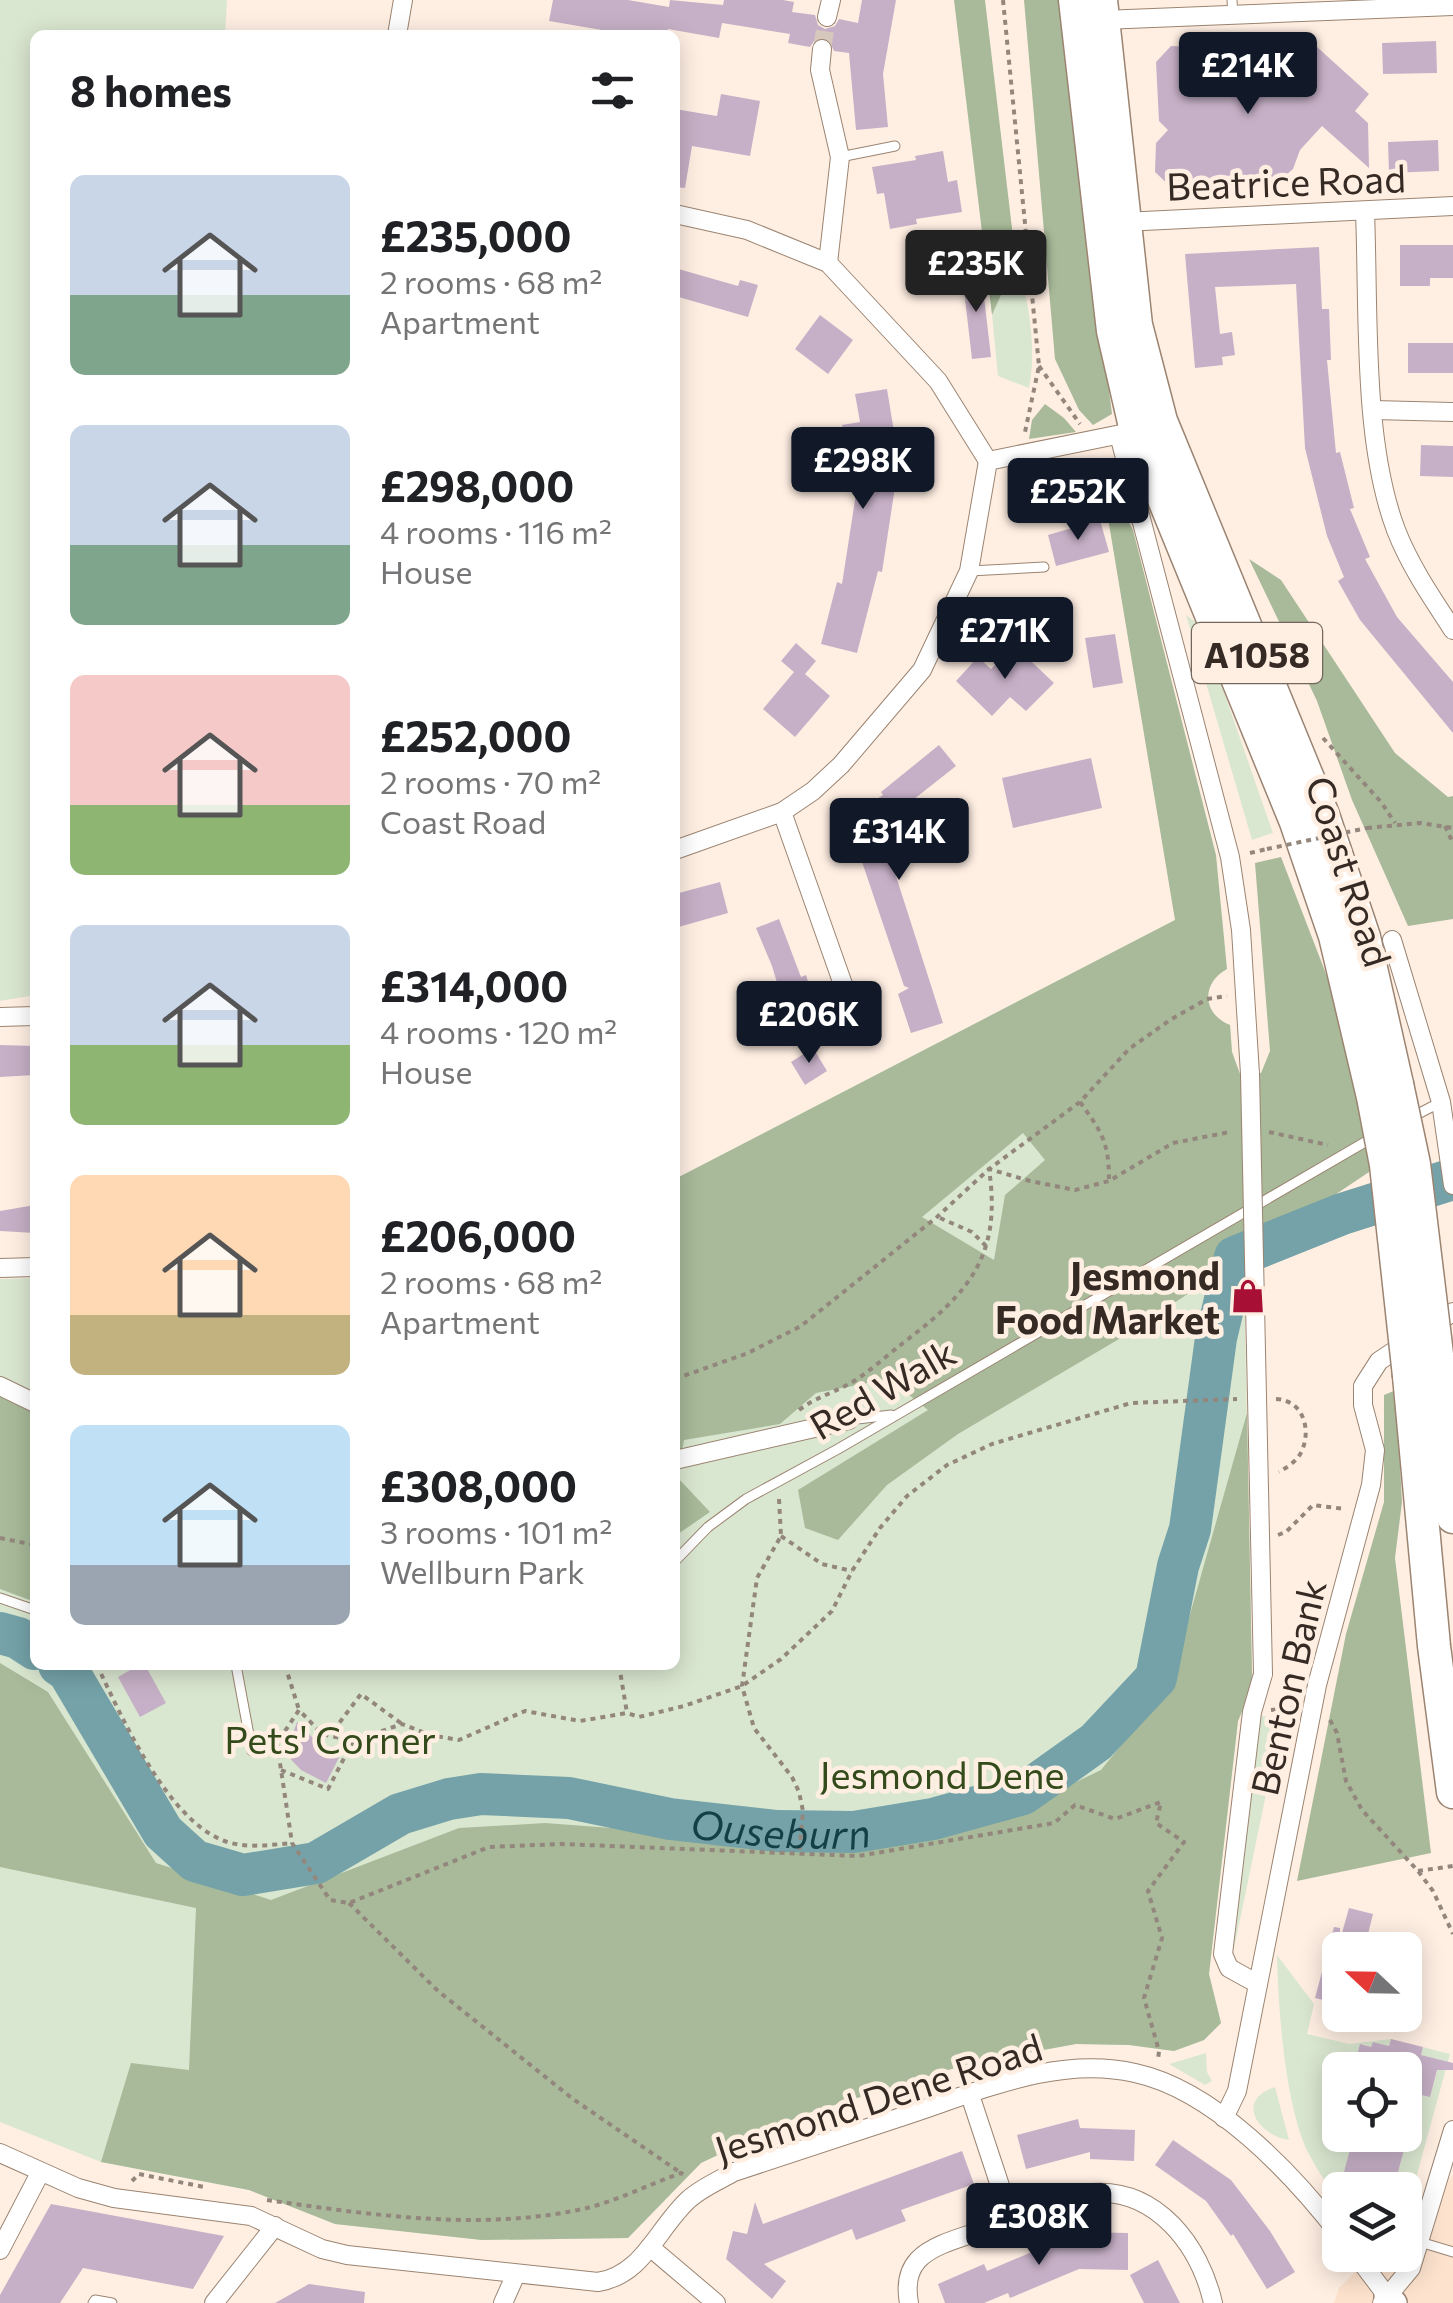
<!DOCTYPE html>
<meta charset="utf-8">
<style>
:root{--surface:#fff;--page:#f2f2f2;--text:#202124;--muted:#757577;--accent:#111827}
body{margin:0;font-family:Commissioner,sans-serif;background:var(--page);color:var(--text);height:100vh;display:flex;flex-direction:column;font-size:38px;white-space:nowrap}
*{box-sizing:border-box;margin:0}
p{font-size:32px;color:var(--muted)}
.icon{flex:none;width:55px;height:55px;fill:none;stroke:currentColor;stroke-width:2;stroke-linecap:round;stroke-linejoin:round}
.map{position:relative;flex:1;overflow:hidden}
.details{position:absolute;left:30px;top:30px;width:650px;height:1640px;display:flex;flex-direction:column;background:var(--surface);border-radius:15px;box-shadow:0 5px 25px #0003}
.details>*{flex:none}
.needle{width:65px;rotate:292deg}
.tools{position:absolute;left:1322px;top:1932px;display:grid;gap:20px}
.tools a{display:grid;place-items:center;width:100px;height:100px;border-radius:15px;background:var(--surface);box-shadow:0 5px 25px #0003;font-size:50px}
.price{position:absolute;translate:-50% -85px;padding:0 22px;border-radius:10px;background:var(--accent);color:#fff;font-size:32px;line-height:65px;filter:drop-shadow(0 2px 5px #0008)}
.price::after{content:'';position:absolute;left:50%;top:60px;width:30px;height:22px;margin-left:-15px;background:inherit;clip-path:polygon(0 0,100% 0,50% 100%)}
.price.current{background:#222;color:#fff}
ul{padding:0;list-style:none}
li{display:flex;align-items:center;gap:30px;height:250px;padding:0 40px}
li span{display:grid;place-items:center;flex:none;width:280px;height:200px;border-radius:15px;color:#555}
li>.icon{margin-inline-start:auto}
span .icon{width:120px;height:120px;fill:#fffc;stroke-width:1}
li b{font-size:42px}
h2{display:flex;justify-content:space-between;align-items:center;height:120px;padding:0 40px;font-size:42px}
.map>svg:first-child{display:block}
.built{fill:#fde3ce}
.green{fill:#dae7d0}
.forest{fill:#a8ba99;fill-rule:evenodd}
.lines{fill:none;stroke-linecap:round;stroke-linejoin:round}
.river{stroke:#74a2a8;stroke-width:42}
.building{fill:#c6b0c7}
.street-tunnel{stroke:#d7c8bd;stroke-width:18;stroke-dasharray:18 9;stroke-linecap:butt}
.lane-casing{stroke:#9b8471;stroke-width:11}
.street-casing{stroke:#9b8471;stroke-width:20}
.secondary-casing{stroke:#9b8471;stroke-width:28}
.highway-casing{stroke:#9b8471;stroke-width:35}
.path{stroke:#93877d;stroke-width:4;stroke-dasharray:5 5;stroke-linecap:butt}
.lane{stroke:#fff;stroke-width:9}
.street{stroke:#fff;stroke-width:18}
.secondary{stroke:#fff;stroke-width:25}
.highway{stroke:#fff;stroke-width:32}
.street-bridge-casing{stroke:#9b8471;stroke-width:20;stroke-linecap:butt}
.highway-bridge-casing{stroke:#9b8471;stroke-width:35;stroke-linecap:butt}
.path-bridge{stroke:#93877d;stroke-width:4;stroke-dasharray:5 5;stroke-linecap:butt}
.street-bridge{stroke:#fff;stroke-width:18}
.highway-bridge{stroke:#fff;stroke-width:32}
.labels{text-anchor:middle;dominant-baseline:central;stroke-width:9;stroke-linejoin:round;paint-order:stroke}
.shield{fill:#ffefe3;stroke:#72665d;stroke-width:2.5}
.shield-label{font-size:35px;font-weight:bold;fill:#352b24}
.street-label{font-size:38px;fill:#352b24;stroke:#ffefe3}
.poi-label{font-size:38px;font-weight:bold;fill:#352b24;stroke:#ffefe3;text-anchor:end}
.park-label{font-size:38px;fill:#334b1a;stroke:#ffefe3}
.water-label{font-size:40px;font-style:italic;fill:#144045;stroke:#ffefe3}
</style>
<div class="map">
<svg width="1453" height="2303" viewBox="0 0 1453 2303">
<rect width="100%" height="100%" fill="#ffefe3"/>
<!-- built -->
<polygon class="built" points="1453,2175 1453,2303 1334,2303 1339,2288 1372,2255 1405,2255 1405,2222"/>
<!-- green -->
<g class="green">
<polygon points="0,0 227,0 225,35 35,35 35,995 0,1001"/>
<path d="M1016,262C1029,298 1037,350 1029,388L998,376L992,315Z"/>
<polygon points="1186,615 1201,626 1273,833 1252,840"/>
<path d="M1175,920L1227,969C1201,983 1202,1014 1230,1025L1232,1052L1240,1074L1252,1674L1251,1690L1238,1721L1209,1974L1221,2023L1204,2040L1174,2051L1129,2045L1076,2044L968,2064L802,2115L701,2163L628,2238L482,2240L335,2224L249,2190L101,2162L0,2122V1279L35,1278V1665H675V1179Z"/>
<polygon points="1258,1716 1282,1717 1234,1949"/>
<path d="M1277,1955L1314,2004L1307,2034L1349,2044L1391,2039L1389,2046L1373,2042L1371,2047L1361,2044L1355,2066L1350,2065L1348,2070H1340V2135H1354L1345,2172L1357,2175L1353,2190H1340V2202C1330,2187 1318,2172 1310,2156C1285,2111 1278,2007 1277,1955Z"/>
<polygon points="1423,2047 1450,2054 1405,2218 1405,2190 1379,2190 1381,2180 1395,2183 1419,2094 1430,2096 1440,2060 1421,2055"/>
<polygon points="1206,2053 1207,2072 1212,2081 1205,2085 1169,2064"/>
<path d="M1275,2087L1289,2140C1257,2135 1235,2100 1275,2087Z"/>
</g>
<!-- forest -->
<g class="forest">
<polygon points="954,0 985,0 1016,262 992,315"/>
<polygon points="1024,0 1060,0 1112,414 1093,425 1079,410 1055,359"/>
<polygon points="1045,404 1064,418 1076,432 1029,439 1032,420"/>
<path d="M1100,470L1133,530L1216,855L1227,969C1201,983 1202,1014 1230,1025L1232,1052L1240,1074L1261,1073L1270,1051L1255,863L1281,857L1338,1005L1372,1170L1131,1332L958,1434L887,1485L838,1540L805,1528L798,1490L928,1410L889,1379L816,1393L780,1424L684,1440L677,1477L710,1512L675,1536V1179L1175,920ZM1023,1133L1045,1160L1005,1195L994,1260L922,1217Z"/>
<polygon points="1249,559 1281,580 1395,753 1448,797 1453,796 1453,919 1408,926 1352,800 1317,701"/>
<polygon points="0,1379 35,1394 35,1602 0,1589"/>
<polygon points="1396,1390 1402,1502 1395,1558 1431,1853 1297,1881 1346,1634 1384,1502 1384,1395"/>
<polygon points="1247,1413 1252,1674 1251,1690 1238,1721 1209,1974 1221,2023 1204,2040 1174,2051 1129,2045 1076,2044 968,2064 802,2115 701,2163 628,2238 482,2240 335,2224 249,2190 101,2162 131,2063 189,2070 196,1908 0,1867 0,1663 48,1692 156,1863 271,1900 459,1828 545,1823 852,1846 993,1822 1101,1770 1170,1685"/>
</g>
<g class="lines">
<!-- river -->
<g class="river">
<polyline points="0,1633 18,1638 35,1649"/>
<path id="s1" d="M59,1665L68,1671L163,1832L195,1861L243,1875L316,1863L400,1814L449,1799L481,1794L569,1798L670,1819L777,1831L854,1832L933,1819L1023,1794L1096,1742L1156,1678L1178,1566L1190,1529L1216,1338L1235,1257L1342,1214L1453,1179"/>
</g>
</g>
<!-- building -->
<g class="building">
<polygon points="553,0 628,0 669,7 670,0 723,5 724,0 783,0 794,2 792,12 815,15 818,25 825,29 835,26 839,19 858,23 862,0 896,0 883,74 888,127 856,130 849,53 834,51 828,38 816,38 810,47 788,43 790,34 722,23 719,38 668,29 667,35 631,35 549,21"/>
<polygon points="1436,41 1437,73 1383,74 1382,43"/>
<polygon points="1171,46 1219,48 1269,93 1296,62 1301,65 1317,47 1369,94 1355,111 1368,123 1369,168 1322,126 1300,150 1293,169 1285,176 1273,179 1218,175 1202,191 1177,193 1155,172 1156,143 1168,130 1159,121 1156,62"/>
<polygon points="721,94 760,101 750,156 692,146 685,188 675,187 675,109 717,116"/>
<polygon points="1438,140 1439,171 1389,173 1388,142"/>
<polygon points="943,151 948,182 957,180 962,212 916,219 917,224 890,229 884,193 877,194 872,167 916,160 915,156"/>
<polygon points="1400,245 1453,245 1453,278 1430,278 1430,286 1400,286"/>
<polygon points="1319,247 1322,309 1329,309 1331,360 1327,360 1336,453 1340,452 1354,508 1350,509 1370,557 1365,559 1397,617 1453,682 1453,733 1360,620 1338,581 1344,577 1327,536 1305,448 1296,284 1215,287 1220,334 1232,332 1235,355 1222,357 1223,365 1195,368 1185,254"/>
<polygon points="675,268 738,286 740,280 758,285 748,317 675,296"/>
<polygon points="981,271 991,357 972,359 962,273"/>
<polygon points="820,315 853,340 828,374 795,349"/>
<rect x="1408" y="343" width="45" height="30"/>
<polygon points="887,389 898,456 902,456 902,487 895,487 882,572 878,571 857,653 821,644 837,582 842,584 857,487 848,487 848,450 811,456 808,436 843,430 842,425 860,422 855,394"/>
<polygon points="1421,445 1453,446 1453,477 1420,476"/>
<polygon points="1100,520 1109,552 1056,566 1048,535"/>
<polygon points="1115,634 1123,683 1093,688 1085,638"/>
<polygon points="796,643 816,661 805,674 830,696 795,737 763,709 794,672 781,661"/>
<polygon points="1014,645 1054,683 1026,711 1010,697 992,716 956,681 978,657 991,669"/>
<polygon points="939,745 956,766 880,826 943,1023 911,1033 898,994 909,988 904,986 858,850 841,822 883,795 881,792"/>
<polygon points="1091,758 1102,808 1013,828 1002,778"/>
<polygon points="720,882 728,913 675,928 675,894"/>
<polygon points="779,919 801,977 806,975 818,1013 789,1022 772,966 756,928"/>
<polygon points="0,1045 35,1046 35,1075 0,1077"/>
<polygon points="813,1048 827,1071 805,1085 791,1062"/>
<polygon points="35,1205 35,1233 0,1231 0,1211"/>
<polygon points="139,1665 145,1665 166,1703 140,1717 118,1677"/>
<polygon points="297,1722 320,1745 344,1748 326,1783 301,1770 282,1750 289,1744"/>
<polygon points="1349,1908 1373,1914 1364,1950 1340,1950 1340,2004 1315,1998 1334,1927 1340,1928 1340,1940"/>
<polygon points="1391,2039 1423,2047 1421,2055 1453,2063 1453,2070 1437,2070 1430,2097 1405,2091 1405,2070 1353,2070 1360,2044 1371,2047 1373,2042 1389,2046"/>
<polygon points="1078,2119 1080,2128 1135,2130 1134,2161 1090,2159 1090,2152 1026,2169 1017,2135"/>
<polygon points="1354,2135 1408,2135 1395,2183 1381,2180 1379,2190 1353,2190 1357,2175 1344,2172"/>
<polygon points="1173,2140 1231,2180 1270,2231 1295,2272 1267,2289 1233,2234 1231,2236 1206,2201 1155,2165"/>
<polygon points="962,2151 974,2184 901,2210 906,2221 856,2240 852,2229 764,2264 786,2281 772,2299 726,2259 733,2231 747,2234 755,2202 763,2224"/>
<polygon points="51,2204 224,2236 193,2289 83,2268 60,2303 0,2303 0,2295"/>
<polygon points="1079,2232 1128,2233 1128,2270 1079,2269 1010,2298 1008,2293 984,2303 945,2303 938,2284 984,2264 987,2271"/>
<polygon points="1158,2260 1180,2303 1144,2303 1130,2275"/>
<polygon points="309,2284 365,2292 364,2303 275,2303"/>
</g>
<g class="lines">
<!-- street-tunnel -->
<polyline class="street-tunnel" points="822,49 827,17"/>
<!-- lane casing -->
<g class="lane-casing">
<g id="lane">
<polyline points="1232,0 1233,15"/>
<polyline points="840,157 895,146"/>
<polyline points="969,571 1044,567"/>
<polyline points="1412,1117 1441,1102"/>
<polyline points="849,1420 891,1415"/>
<polyline points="675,1561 708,1527 746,1499 838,1449 1372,1138"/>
<polyline points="0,1598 35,1610"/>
<polyline points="236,1665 252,1751"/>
<polyline points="1420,2242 1453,2252"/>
<polyline points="93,2303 95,2300 112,2303"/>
</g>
</g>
<!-- street casing -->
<g class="street-casing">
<g id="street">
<polyline points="827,17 831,0"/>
<polyline points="1103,20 1453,6"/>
<polyline points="397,35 403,0"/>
<polyline points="822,49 820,70 840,157 828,263"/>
<path d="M1365,212C1369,310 1362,440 1396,530C1410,566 1432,598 1453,630"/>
<polyline points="675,214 747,230 828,263 938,381 988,461"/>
<polyline points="1123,222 1453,206"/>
<polyline points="1373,410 1453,412"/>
<polyline points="1119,435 1230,857 1241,930 1250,1074"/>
<polyline points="782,812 856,1021"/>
<polyline points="675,850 782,812 813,791 841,765 922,670 969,571 988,461 1136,431"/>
<polyline points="1392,940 1441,1102 1453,1185"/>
<polyline points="0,1017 35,1016"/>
<polyline points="0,1268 35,1267"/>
<polyline points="0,1386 35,1403"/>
<polyline points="675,1460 849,1420"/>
<polyline points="1258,1984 1229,1968 1223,1954 1252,1712 1263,1674"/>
<polyline points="970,2095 1011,2219"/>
<polyline points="1224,2118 1237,2091 1317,1685 1371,1485 1375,1450 1363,1405 1363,1386 1379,1361 1453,1312"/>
<path d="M0,2153L78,2188L114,2198L251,2216L322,2249L347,2255L598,2282C643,2275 657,2229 688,2200C701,2188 718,2181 734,2172C792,2153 850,2134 907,2115C980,2091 1058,2055 1135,2073C1214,2090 1293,2174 1340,2235"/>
<polyline points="650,2247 716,2303"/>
<polyline points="0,2250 40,2173"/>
<polyline points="1356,2255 1387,2296"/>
<polyline points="214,2303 275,2226"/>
<polyline points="503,2303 516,2274"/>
<path d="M909,2303C906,2287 907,2272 918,2260C934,2243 968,2236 989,2228C1020,2215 1058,2196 1092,2193C1157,2188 1200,2246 1213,2303"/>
<polyline points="1382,2303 1411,2268 1453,2130"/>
</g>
</g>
<!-- secondary casing -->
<g class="secondary-casing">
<polyline id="secondary" points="1387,2296 1394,2303"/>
</g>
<!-- highway casing -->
<g class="highway-casing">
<g id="highway">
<polyline points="1075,0 1113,331 1136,431 1296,822 1335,936 1373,1097"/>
<polyline points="1101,0 1136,325 1161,421 1323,815 1364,937 1397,1084"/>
<polyline points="1439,1371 1453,1517"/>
<polyline points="1409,1376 1434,1646 1453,1792"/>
</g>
</g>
<!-- path -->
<g class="path">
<polyline points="1003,0 1039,366 1025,432"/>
<polyline points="1039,366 1080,424"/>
<polyline points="1323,738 1381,802 1395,823"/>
<polyline points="1445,826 1453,843"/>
<polyline points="1367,828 1420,823 1453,828"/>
<polyline points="1250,853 1267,849"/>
<path d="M1080,1102C1101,1131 1109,1142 1109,1179"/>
<polyline points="1269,1132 1328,1145"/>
<polyline points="940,1218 972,1232 986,1246"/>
<polyline points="675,1379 748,1353 801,1326 937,1217 989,1169 1080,1102 1129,1049 1170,1020 1207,999 1227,996"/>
<path d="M1276,1399C1305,1400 1313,1434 1299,1456C1294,1463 1286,1468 1279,1472"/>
<path d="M799,1410C815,1398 830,1394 847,1385C866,1375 885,1357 903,1343C969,1293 1002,1256 989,1169L1030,1181L1075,1190L1109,1181L1173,1143L1230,1132"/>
<polyline points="779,1499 781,1536 757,1578 742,1686 754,1728 792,1777 799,1792 803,1811 799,1855"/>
<polyline points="1278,1535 1286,1532 1313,1505 1345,1509"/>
<polyline points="781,1536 822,1564 852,1571"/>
<polyline points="0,1538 35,1545"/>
<path d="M97,1665C122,1718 166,1817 222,1840C243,1849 269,1845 292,1843"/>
<polyline points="285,1665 299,1710"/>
<polyline points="619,1665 627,1713"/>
<polyline points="1271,1710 1292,1708"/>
<polyline points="1330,1720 1337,1733 1346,1781 1362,1810 1418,1871 1433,1891 1453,1934"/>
<polyline points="323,1733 337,1726 361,1694 402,1724"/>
<polyline points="353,1741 402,1724 430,1735 459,1740 525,1711 580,1721 627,1713 639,1717 684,1706 742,1686 781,1659 832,1611 852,1571 880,1528 907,1496 947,1465 992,1444 1131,1403 1237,1399"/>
<polyline points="281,1770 328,1789 353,1741 322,1734 299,1710 277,1743 292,1843 330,1900 349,1903 489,1847 561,1844 858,1856 1054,1823 1075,1805 1115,1819 1161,1802 1156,1823 1184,1842 1148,1891 1162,1938 1144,1998 1159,2051 1158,2060"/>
<polyline points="1418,1871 1453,1866"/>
<polyline points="349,1903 438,1991 573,2099 681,2173"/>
<polyline points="132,2181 139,2174 204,2187"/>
<path d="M267,2200C372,2215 482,2232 587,2208C619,2200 650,2184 681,2173L684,2175"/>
</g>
<!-- lane -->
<use href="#lane" class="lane"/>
<!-- street -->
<use href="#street" class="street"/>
<!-- secondary -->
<use href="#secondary" class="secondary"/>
<!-- highway -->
<use href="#highway" class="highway"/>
<!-- street-bridge casing -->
<g class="street-bridge-casing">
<polyline id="street-bridge" points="1250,1074 1263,1674"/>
</g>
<!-- highway-bridge casing -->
<g class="highway-bridge-casing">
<g id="highway-bridge">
<polyline points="1397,1084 1414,1164 1439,1371"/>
<polyline points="1373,1097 1386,1165 1409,1376"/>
</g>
</g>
<!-- path-bridge -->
<polyline class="path-bridge" points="1267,849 1367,828"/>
<!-- street-bridge -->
<use href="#street-bridge" class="street-bridge"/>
<!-- highway-bridge -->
<use href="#highway-bridge" class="highway-bridge"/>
</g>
<!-- icons -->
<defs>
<g id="shop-bare" transform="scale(2.7)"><path d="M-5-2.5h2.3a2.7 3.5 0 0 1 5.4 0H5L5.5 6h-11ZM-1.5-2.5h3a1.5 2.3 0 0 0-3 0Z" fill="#a80f35" stroke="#ffefe3" stroke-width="2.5" paint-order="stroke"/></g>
</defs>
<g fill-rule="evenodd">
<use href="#shop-bare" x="1248" y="1296"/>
</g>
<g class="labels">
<!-- shield labels -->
<rect class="shield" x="1192" y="623" width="130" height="60" rx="8"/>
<g class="shield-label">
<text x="1257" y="653">A1058</text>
</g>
<!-- street labels -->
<g class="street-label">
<text transform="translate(1286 181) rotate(-2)">Beatrice Road</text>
<text transform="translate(1350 871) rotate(72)">Coast Road</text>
<text transform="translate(882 1388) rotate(-30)">Red Walk</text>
<text transform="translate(1287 1687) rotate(-77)">Benton Bank</text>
<text transform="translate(878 2097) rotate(-18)">Jesmond Dene Road</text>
</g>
<!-- poi labels -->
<g class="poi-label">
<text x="1220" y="1274">Jesmond<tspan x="1220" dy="44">Food Market</tspan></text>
</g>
<!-- park labels -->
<g class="park-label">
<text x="330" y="1738">Pets' Corner</text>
<text x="942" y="1773">Jesmond Dene</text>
</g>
<!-- water labels -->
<g class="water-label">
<text stroke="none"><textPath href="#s1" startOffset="848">Ouseburn</textPath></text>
</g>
</g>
</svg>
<div class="tools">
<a><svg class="needle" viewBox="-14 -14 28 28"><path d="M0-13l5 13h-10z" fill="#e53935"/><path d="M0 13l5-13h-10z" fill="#757577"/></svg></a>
<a><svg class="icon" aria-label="locate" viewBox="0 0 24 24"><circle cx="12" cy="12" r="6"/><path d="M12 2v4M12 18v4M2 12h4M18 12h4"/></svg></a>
<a><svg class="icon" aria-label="layers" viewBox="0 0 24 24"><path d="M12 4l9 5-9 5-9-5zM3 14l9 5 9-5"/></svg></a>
</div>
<b class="price" style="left:1248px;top:117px">£214K</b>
<b class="price current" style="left:976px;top:315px">£235K</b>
<b class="price" style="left:863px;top:512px">£298K</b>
<b class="price" style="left:1078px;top:543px">£252K</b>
<b class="price" style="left:1005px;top:682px">£271K</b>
<b class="price" style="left:899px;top:883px">£314K</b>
<b class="price" style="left:809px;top:1066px">£206K</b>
<b class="price" style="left:1039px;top:2268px">£308K</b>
<section class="details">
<h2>8 homes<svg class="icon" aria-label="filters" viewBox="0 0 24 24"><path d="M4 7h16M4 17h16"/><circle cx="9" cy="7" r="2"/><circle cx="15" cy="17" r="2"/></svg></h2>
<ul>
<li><span style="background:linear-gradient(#c9d6e8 60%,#7fa58c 0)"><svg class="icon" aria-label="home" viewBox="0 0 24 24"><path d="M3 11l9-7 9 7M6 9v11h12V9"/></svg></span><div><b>£235,000</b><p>2 rooms · 68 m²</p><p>Apartment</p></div></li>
<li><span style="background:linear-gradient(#c9d6e8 60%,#7fa58c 0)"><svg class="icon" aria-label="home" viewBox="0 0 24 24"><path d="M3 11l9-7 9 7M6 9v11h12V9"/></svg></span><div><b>£298,000</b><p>4 rooms · 116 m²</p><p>House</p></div></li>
<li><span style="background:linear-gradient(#f6c9c9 65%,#8fb573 0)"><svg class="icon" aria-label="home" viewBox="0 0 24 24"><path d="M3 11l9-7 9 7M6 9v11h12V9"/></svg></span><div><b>£252,000</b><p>2 rooms · 70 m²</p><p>Coast Road</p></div></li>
<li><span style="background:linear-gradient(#c9d6e8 60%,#8fb573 0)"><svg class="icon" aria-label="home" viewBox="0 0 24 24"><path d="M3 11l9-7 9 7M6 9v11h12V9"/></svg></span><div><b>£314,000</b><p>4 rooms · 120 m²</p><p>House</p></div></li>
<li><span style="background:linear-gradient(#ffd9b3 70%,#c2b280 0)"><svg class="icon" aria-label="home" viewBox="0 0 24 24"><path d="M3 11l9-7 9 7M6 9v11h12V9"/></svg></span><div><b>£206,000</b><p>2 rooms · 68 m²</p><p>Apartment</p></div></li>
<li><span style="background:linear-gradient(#bfe0f5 70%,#9aa5b1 0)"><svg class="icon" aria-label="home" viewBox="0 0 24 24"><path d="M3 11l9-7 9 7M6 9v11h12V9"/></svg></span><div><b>£308,000</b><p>3 rooms · 101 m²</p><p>Wellburn Park</p></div></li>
</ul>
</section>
</div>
